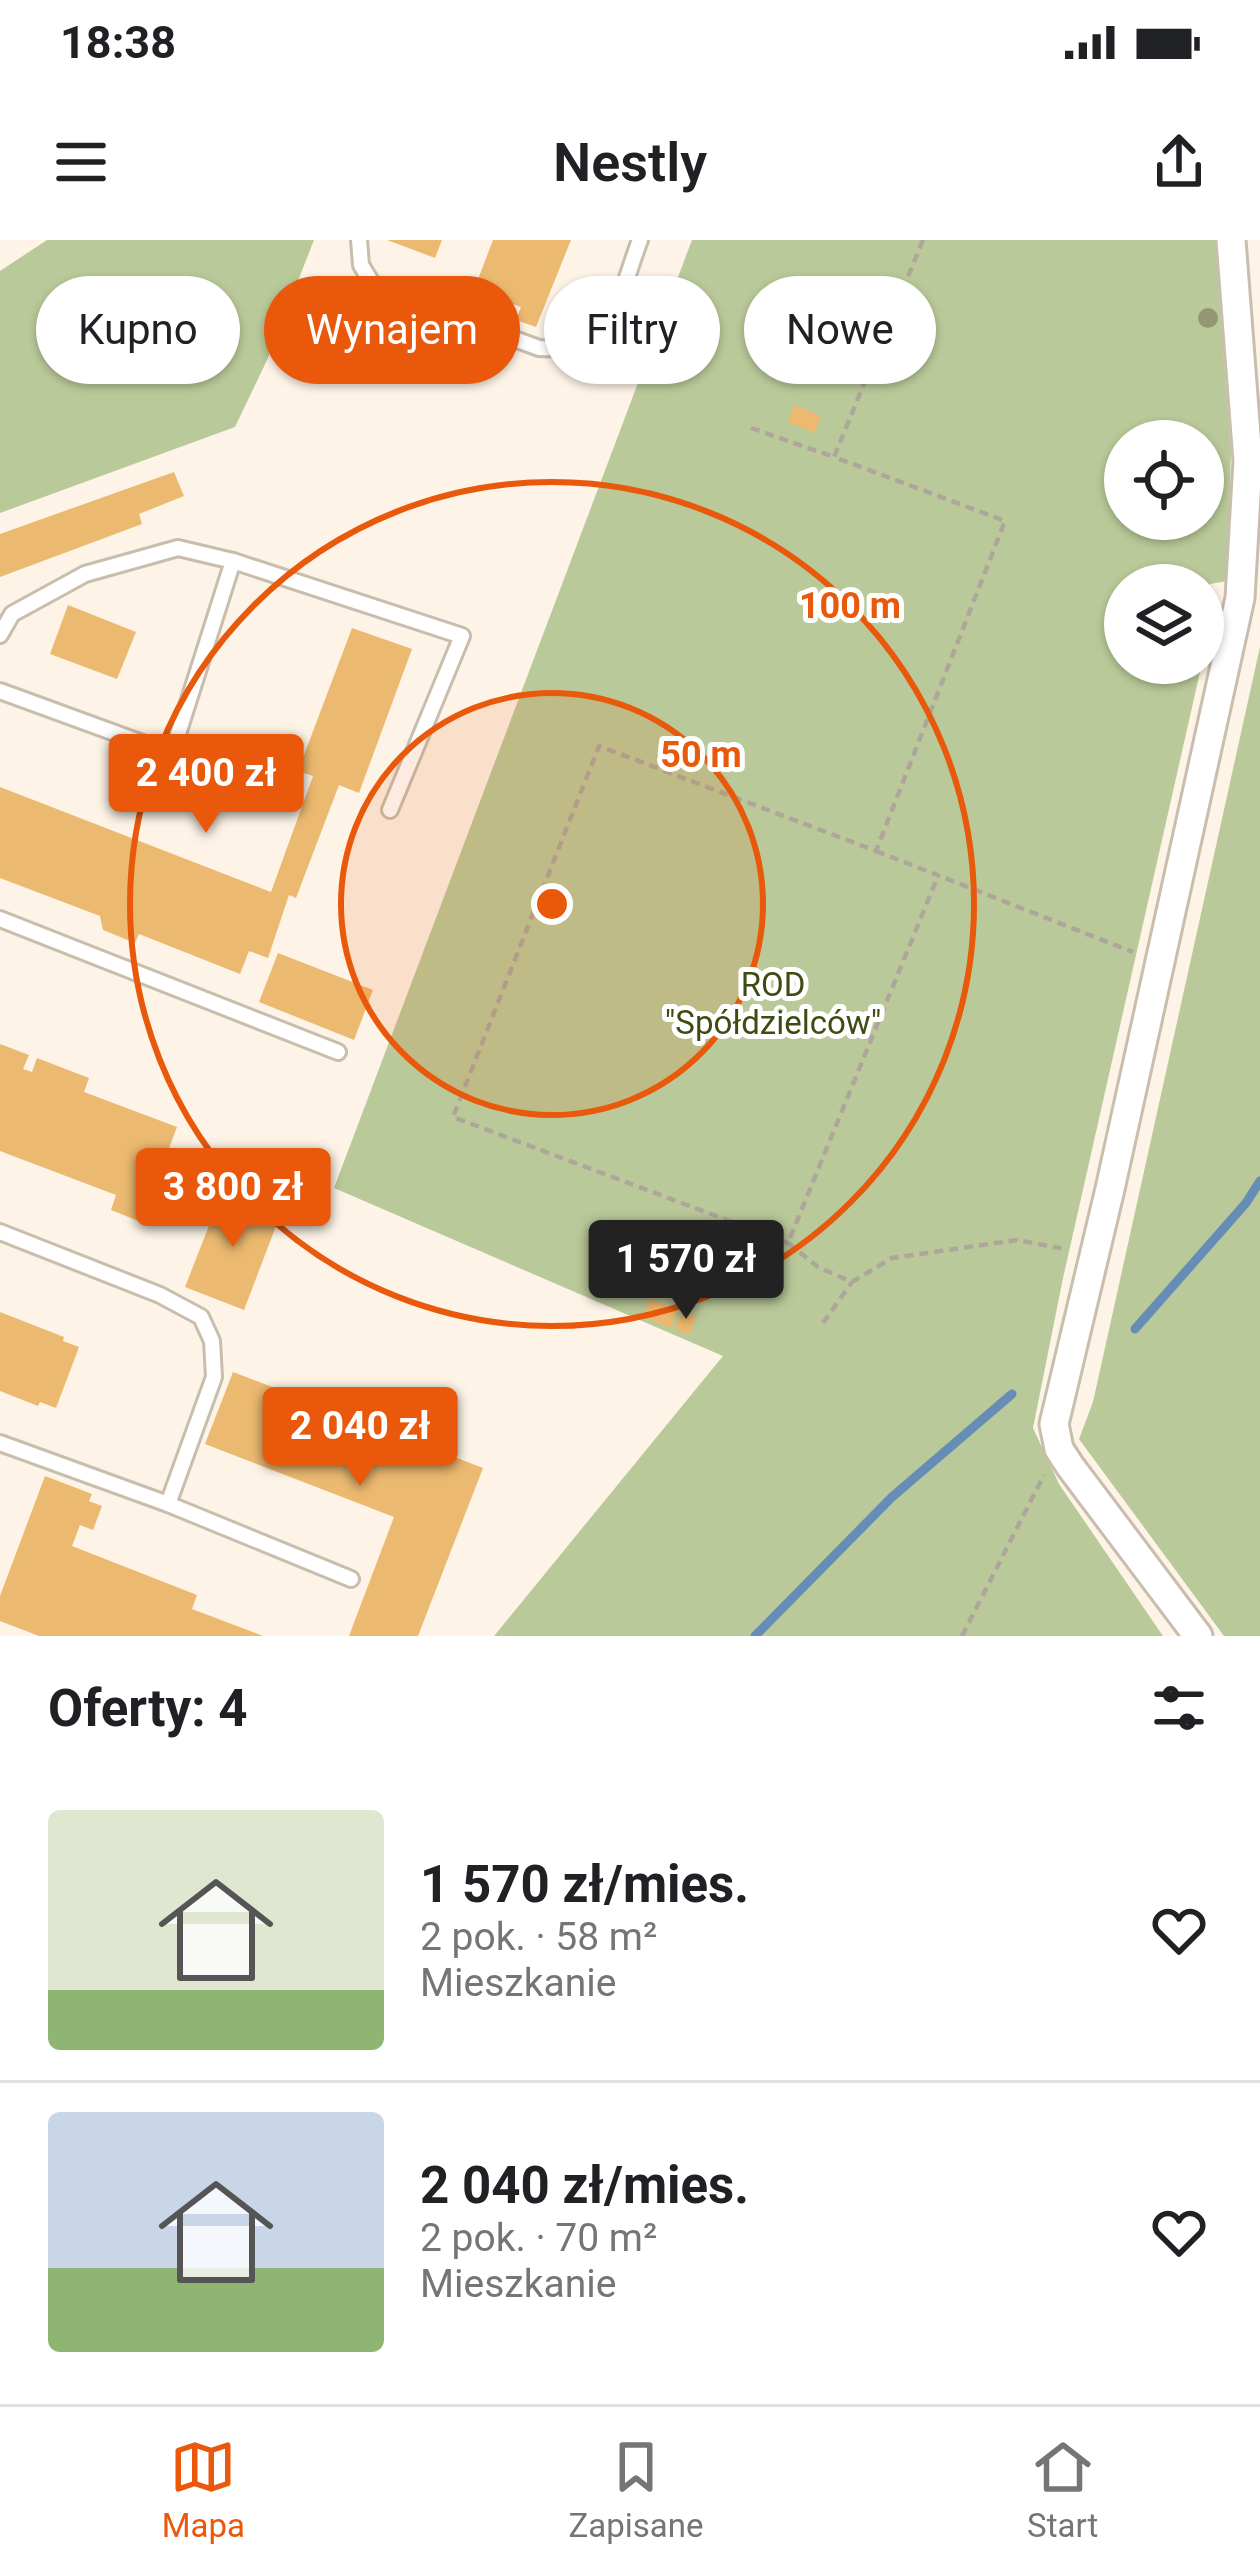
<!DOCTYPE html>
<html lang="pl">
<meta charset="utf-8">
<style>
:root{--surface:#fff;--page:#f2f2f2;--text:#202124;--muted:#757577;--line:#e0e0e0;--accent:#ea580c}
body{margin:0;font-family:Roboto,sans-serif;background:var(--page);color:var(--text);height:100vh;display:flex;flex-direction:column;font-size:45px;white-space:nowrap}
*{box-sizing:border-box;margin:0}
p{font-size:39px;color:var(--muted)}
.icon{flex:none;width:66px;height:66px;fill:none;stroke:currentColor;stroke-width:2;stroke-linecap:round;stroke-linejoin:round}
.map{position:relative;height:1396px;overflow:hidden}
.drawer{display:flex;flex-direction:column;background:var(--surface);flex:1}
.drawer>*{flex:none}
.guide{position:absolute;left:36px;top:36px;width:1188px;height:108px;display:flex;gap:24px}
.buttons{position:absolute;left:1104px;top:180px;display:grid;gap:24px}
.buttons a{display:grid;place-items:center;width:120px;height:120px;border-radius:50%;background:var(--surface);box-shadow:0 3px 9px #0004;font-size:60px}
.price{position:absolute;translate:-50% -102px;padding:0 27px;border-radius:12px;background:var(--accent);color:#fff;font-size:39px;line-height:78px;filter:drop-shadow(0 3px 6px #0008)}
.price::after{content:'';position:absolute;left:50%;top:72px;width:36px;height:27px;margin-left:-18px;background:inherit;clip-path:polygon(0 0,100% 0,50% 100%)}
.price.current{background:#222;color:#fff}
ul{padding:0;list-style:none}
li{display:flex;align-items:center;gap:36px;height:300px;padding:0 48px}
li+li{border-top:3px solid var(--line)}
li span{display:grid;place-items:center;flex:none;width:336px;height:240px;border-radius:12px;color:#555}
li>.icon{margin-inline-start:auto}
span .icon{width:144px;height:144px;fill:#fffc;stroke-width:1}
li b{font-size:51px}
h2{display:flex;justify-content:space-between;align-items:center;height:144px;padding:0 48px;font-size:51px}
.tag{padding:0 42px;border-radius:54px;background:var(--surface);box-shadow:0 3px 9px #0004;font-size:42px;line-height:108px}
.tag.current{background:var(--accent);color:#fff}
.status{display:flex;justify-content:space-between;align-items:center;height:84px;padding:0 60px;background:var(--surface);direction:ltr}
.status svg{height:33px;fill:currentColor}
header{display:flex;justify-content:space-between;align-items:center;height:156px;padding:0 48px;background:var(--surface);font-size:54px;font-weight:600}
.menu{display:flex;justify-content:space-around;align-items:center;height:168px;border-top:3px solid var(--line);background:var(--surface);font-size:33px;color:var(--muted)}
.menu a{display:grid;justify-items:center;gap:6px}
.menu .current{color:var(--accent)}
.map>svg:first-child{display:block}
.green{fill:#bac999;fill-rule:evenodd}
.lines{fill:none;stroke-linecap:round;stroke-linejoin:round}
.stream{stroke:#668db6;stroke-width:9}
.building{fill:#ecb970}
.service-casing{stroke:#c9bdad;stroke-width:20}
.minor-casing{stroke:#c9bdad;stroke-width:33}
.path{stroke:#aea69b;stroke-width:4.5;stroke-dasharray:9 6;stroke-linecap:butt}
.service{stroke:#fff;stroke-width:14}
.minor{stroke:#fff;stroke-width:27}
.tree{fill:#949771}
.ring{fill:none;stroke:#e8590c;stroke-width:6}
.labels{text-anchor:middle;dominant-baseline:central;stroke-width:10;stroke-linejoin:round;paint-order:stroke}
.park-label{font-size:33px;fill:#3e4c11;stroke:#fff}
.centre{fill:#e8590c;stroke:#fff;stroke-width:6}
.ring-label{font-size:36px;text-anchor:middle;font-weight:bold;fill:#e8590c;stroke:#fff;stroke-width:10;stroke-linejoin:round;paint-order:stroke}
</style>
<div class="status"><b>18:38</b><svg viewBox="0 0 49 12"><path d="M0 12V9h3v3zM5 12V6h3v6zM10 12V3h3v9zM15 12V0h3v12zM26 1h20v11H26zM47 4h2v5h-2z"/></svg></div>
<header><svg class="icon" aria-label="menu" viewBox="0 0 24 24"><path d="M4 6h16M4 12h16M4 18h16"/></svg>Nestly<svg class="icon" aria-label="share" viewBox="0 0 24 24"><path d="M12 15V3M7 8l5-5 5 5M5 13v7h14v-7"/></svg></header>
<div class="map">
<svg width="1260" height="1396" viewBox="0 0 1260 1396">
<rect width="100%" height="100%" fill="#fdf3e6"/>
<!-- green -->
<g class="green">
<polygon points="47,0 314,0 267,120 235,187 0,273 0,31"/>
<path d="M692,0H1215L1231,213L1227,341L1210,344L1203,420V345H1125V423H1202L1063,1038L1033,1188L1059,1244L1163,1396H494L723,1116L334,948ZM1125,201H1203V279H1125Z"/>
<polygon points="1260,407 1260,1396 1224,1396 1079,1199 1093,1162"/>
</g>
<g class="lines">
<!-- stream -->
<g class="stream">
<polyline points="1135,1089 1246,963 1260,941"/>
<polyline points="755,1396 892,1257 1012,1154"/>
</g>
</g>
<!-- building -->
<g class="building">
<polygon points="387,0 442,0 435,18"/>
<polygon points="493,0 571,0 536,87 516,80 521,67 474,50"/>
<polygon points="794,165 821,176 815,193 788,182"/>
<polygon points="174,232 184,256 139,274 142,284 0,337 0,294"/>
<polygon points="68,365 136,392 117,439 50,414"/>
<polygon points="352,388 412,409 359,553 339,545 296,658 289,655 268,718 249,711 240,734 139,694 135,703 103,690 100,676 0,638 0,547 271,652 313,536 298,531"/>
<polygon points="278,713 373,750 354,800 259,762"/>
<polygon points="0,804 29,815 23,829 32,832 37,818 89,838 84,852 177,887 141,982 111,970 116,955 0,911"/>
<polygon points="223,950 281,973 244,1070 185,1047"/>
<polygon points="650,1058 678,1069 671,1088 643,1077"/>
<polygon points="683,1070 697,1076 689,1095 674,1088"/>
<polygon points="0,1072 64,1097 63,1101 79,1107 56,1168 40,1162 38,1166 0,1151"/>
<polygon points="233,1132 483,1228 418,1396 349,1396 394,1277 205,1204"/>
<polygon points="45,1236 92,1254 89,1261 102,1266 93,1290 80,1285 72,1306 197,1355 192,1369 263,1396 39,1396 0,1381 0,1356"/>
</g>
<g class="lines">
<!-- service casing -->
<g class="service-casing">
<g id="service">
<path d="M359,0L361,25L375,48L539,108C614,113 618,58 640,0"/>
<polyline points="0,395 12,374 85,334 178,308 233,321 462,396 390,570"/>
<polyline points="0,451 260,546"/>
<polyline points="172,513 233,321"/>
<polyline points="0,679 338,812"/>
<polyline points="0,992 160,1055 201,1077 212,1101 214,1137 168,1264 0,1203"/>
<polyline points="168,1264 351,1339"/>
</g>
</g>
<!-- minor casing -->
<g class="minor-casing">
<polyline id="minor" points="1198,1396 1070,1226 1059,1209 1054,1184 1110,949 1240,358 1248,221 1231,0"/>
</g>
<!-- path -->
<g class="path">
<polyline points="923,0 834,217 1005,281 876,611 599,506 453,877 788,1003 938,636"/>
<polyline points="751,188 834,217"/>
<polyline points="876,611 1133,712"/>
<polyline points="788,1003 818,1027 852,1042 892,1018 1017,1000 1065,1009"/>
<polyline points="823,1083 852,1042"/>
<polyline points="962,1396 1044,1235"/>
</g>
<!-- service -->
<use href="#service" class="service"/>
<!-- minor -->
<use href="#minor" class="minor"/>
</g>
<!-- trees -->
<circle class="tree" cx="1208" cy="78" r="10"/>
<!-- distance rings -->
<circle cx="552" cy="664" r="211" fill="#e8590c" fill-opacity=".12"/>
<g class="ring">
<circle cx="552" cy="664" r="211"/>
<circle cx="552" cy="664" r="422"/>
</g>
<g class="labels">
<!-- park labels -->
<g class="park-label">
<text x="773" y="744">ROD<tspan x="773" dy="38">"Spółdzielców"</tspan></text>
</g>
</g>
<circle cx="552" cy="664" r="18" class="centre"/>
<g class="ring-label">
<text x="850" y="378">100 m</text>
<text x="701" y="527">50 m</text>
</g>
</svg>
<div class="buttons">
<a><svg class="icon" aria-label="locate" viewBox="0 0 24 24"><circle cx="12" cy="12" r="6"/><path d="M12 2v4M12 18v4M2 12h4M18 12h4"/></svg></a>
<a><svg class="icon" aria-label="layers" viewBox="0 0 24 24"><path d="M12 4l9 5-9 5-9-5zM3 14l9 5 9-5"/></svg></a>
</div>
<b class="price" style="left:206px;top:596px">2 400 zł</b>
<b class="price" style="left:233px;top:1010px">3 800 zł</b>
<b class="price current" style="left:686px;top:1082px">1 570 zł</b>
<b class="price" style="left:360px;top:1249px">2 040 zł</b>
<div class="guide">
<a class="tag">Kupno</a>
<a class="tag current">Wynajem</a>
<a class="tag">Filtry</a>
<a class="tag">Nowe</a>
</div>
</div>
<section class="drawer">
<h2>Oferty: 4<svg class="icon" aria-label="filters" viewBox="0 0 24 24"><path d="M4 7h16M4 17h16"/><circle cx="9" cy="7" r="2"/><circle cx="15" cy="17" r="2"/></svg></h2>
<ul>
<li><span style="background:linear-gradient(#dfe7d0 75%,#8fb573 0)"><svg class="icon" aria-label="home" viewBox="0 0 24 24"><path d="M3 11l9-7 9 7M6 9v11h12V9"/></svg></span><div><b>1 570 zł/mies.</b><p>2 pok. · 58 m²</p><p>Mieszkanie</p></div><svg class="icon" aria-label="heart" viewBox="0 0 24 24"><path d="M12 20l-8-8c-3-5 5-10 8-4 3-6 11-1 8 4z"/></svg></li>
<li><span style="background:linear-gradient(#c9d6e8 65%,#8fb573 0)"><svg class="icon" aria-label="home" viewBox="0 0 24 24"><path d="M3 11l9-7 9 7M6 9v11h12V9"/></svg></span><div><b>2 040 zł/mies.</b><p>2 pok. · 70 m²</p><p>Mieszkanie</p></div><svg class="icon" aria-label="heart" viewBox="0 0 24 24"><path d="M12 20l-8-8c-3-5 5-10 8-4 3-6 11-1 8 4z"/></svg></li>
</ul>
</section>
<nav class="menu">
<a class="current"><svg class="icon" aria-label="map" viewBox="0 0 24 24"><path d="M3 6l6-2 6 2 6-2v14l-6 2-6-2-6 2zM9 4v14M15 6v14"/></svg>Mapa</a>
<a><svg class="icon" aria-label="saved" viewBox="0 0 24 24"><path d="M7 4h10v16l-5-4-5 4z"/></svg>Zapisane</a>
<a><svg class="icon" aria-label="home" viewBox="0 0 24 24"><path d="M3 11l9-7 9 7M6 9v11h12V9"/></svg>Start</a>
</nav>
